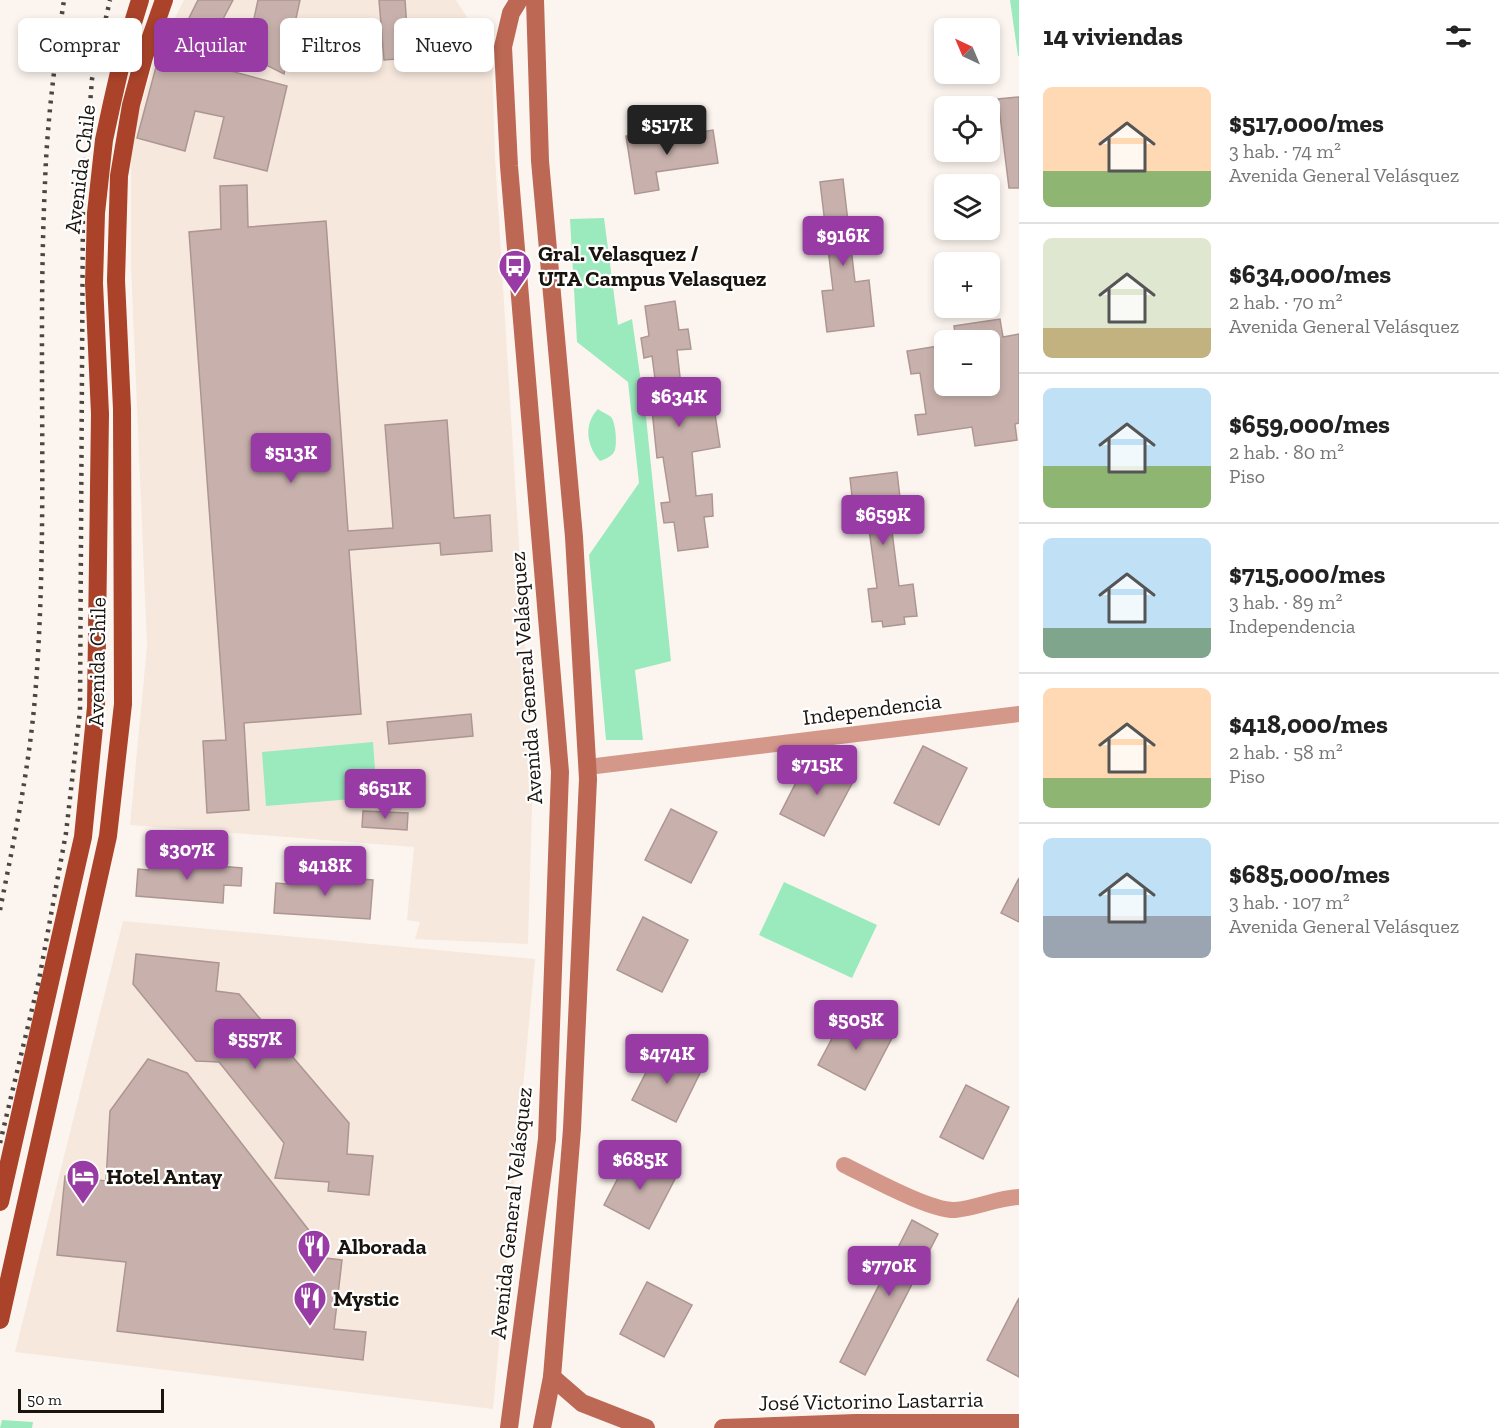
<!DOCTYPE html>
<html lang="es">
<meta charset="utf-8">
<style>
:root{--surface:#fff;--page:#f2f2f2;--text:#222;--muted:#767676;--line:#e0e0e0;--accent:#993ba5}
body{margin:0;font-family:"Zilla Slab",serif;background:var(--page);color:var(--text);height:100vh;display:flex;flex-direction:column;font-size:22px;white-space:nowrap}
*{box-sizing:border-box;margin:0}
p{font-size:20px;color:var(--muted)}
.icon{flex:none;width:33px;height:33px;fill:none;stroke:currentColor;stroke-width:2;stroke-linecap:round;stroke-linejoin:round}
.map{position:relative;flex:1;overflow:hidden}
.side{display:flex;flex-direction:column;background:var(--surface);width:480px}
.side>*{flex:none}
.top-card{position:absolute;left:18px;top:18px;width:570px;height:54px;display:flex;gap:12px}
.needle{width:39px;rotate:316deg}
.controls{position:absolute;left:934px;top:18px;display:grid;gap:12px}
.controls a{display:grid;place-items:center;width:66px;height:66px;border-radius:9px;background:var(--surface);box-shadow:0 3px 9px #0003;font-size:30px}
.scale{position:absolute;left:18px;bottom:15px;width:146px;box-sizing:border-box;padding-left:6px;border:3px solid #1a140f;border-top:0;font-size:16px;line-height:21px;white-space:nowrap;color:#1a140f;-webkit-text-stroke:4px #fff;paint-order:stroke}
.price{position:absolute;translate:-50% -51px;padding:0 14px;border-radius:6px;background:var(--accent);color:#fff;font-size:20px;line-height:39px;filter:drop-shadow(0 2px 3px #0008)}
.price::after{content:'';position:absolute;left:50%;top:36px;width:18px;height:14px;margin-left:-9px;background:inherit;clip-path:polygon(0 0,100% 0,50% 100%)}
.price.selected{background:#222;color:#fff}
ul{padding:0;list-style:none}
li{display:flex;align-items:center;gap:18px;height:150px;padding:0 24px}
li+li{border-top:2px solid var(--line)}
li span{display:grid;place-items:center;flex:none;width:168px;height:120px;border-radius:9px;color:#555}
li>.icon{margin-inline-start:auto}
span .icon{width:72px;height:72px;fill:#fffc;stroke-width:1}
li b{font-size:26px}
h2{display:flex;justify-content:space-between;align-items:center;height:72px;padding:0 24px;font-size:26px}
.chip{padding:0 21px;border-radius:9px;background:var(--surface);box-shadow:0 3px 9px #0003;font-size:21px;line-height:54px}
.chip.selected{background:var(--accent);color:#fff}
main{display:flex;flex:1;min-height:0}
.map>svg:first-child{display:block}
.built{fill:#f6e8dd}
.green{fill:#9aeabd}
.building{fill:#c8b1ac;stroke:#ad9691;stroke-width:1.5}
.lines{fill:none;stroke-linecap:round;stroke-linejoin:round}
.street{stroke:#d39889;stroke-width:16}
.secondary{stroke:#bc6854;stroke-width:18}
.primary{stroke:#aa432a;stroke-width:18}
.rail{stroke:#4c4641;stroke-width:4.5;stroke-dasharray:3 6;stroke-linecap:butt}
.labels{text-anchor:middle;dominant-baseline:central;stroke-width:4.5;stroke-linejoin:round;paint-order:stroke}
.street-label{font-size:22px;fill:#1a140f;stroke:#fff}
.poi-label{font-size:22px;font-weight:bold;fill:#1a140f;stroke:#fff;text-anchor:start}
</style>
<main>
<div class="map">
<svg width="1019" height="1428" viewBox="0 0 1019 1428">
<rect width="100%" height="100%" fill="#fcf5ef"/>
<!-- built -->
<g class="built">
<polygon points="184,0 456,0 492,57 495,157 533,772 528,944 415,939 420,922 407,920 414,847 130,825 147,646 131,265 131,139 156,56"/>
<polygon points="123,921 535,959 493,1409 15,1352"/>
</g>
<!-- green -->
<g class="green">
<polygon points="1010,0 1019,0 1019,56 1018,56"/>
<polygon points="604,218 618,325 632,319 646,417 671,661 635,670 643,740 606,740 589,555 639,483 628,382 577,342 570,219"/>
<path d="M598,409C601,412 608,414 611,417C616,423 617,443 615,450C613,456 606,459 600,461C587,447 583,424 598,409Z"/>
<polygon points="373,742 377,797 266,806 262,752"/>
<polygon points="784,882 877,925 852,978 759,935"/>
<polygon points="2,1420 33,1422 32,1428 0,1428"/>
</g>
<!-- building -->
<g class="building">
<polygon points="198,0 233,0 213,38 186,24"/>
<polygon points="258,0 300,0 284,74 246,55"/>
<polygon points="379,0 405,0 409,58 384,60"/>
<polygon points="160,52 287,86 267,171 214,158 224,117 195,111 185,151 137,138"/>
<polygon points="1019,97 1019,188 1009,188 998,99"/>
<polygon points="713,130 718,163 656,172 659,190 635,194 626,136 650,132 651,140"/>
<polygon points="843,179 855,282 869,280 874,326 827,332 822,291 833,290 820,182"/>
<polygon points="247,185 248,227 326,221 348,531 393,528 385,425 447,420 454,518 490,515 492,551 441,555 440,543 349,550 361,714 244,723 249,810 207,813 203,741 226,740 189,232 221,229 220,186"/>
<polygon points="675,301 679,330 688,329 691,349 677,350 683,404 713,401 720,447 692,452 696,496 712,494 713,516 704,517 708,547 678,551 674,522 664,523 661,503 670,502 663,457 657,458 652,410 659,409 652,356 644,358 641,338 649,336 645,306"/>
<polygon points="1000,319 1003,337 1019,334 1019,423 1015,424 1017,440 975,446 972,427 918,435 915,415 926,414 920,373 911,374 907,351 945,345 945,386 990,386 990,340 956,340 954,326"/>
<polygon points="897,472 902,515 890,516 899,586 913,584 917,616 904,617 905,624 883,627 882,621 872,622 868,589 877,588 868,522 855,524 850,478"/>
<polygon points="471,714 473,736 389,744 387,722"/>
<polygon points="923,746 967,768 939,825 894,803"/>
<polygon points="810,755 855,778 824,836 780,814"/>
<polygon points="671,809 717,832 691,883 645,860"/>
<polygon points="363,811 408,813 407,830 362,827"/>
<polygon points="150,860 242,868 241,886 224,885 223,903 136,896 138,869 149,870"/>
<polygon points="288,874 373,880 370,919 274,913 276,883 287,884"/>
<polygon points="1019,878 1019,922 1001,913"/>
<polygon points="643,917 688,940 662,992 617,970"/>
<polygon points="136,954 219,963 216,991 239,994 349,1123 347,1154 373,1156 369,1195 328,1191 329,1182 275,1178 284,1143 219,1062 196,1061 133,984"/>
<polygon points="846,1012 893,1036 865,1090 818,1065"/>
<polygon points="659,1047 702,1069 676,1122 632,1100"/>
<polygon points="148,1059 187,1073 311,1233 320,1236 317,1257 342,1260 334,1329 366,1332 363,1360 117,1331 126,1262 57,1255 65,1176 106,1181 110,1111"/>
<polygon points="966,1085 1009,1107 983,1159 940,1137"/>
<polygon points="631,1153 676,1177 649,1229 604,1205"/>
<polygon points="912,1220 938,1234 865,1375 840,1362"/>
<polygon points="647,1282 692,1305 664,1357 620,1334"/>
<polygon points="1019,1298 1019,1377 987,1360"/>
</g>
<g class="lines">
<!-- street -->
<g class="street">
<polyline points="588,767 1019,714"/>
<path d="M844,1165C869,1177 930,1211 955,1210C977,1208 997,1198 1019,1197"/>
</g>
<!-- secondary -->
<g class="secondary">
<polyline points="535,0 540,161 574,537 588,779 572,1129 552,1377 542,1428"/>
<polyline points="552,1377 582,1403 646,1428"/>
<polyline points="509,1428 547,1139 560,772 509,166 503,47 511,13 519,0"/>
<polyline points="723,1428 855,1423 1019,1423"/>
</g>
<!-- primary -->
<g class="primary">
<polyline points="0,1202 83,837 96,707 100,414 94,283 96,213 104,140 112,103 123,55 140,0"/>
<polyline points="0,1320 108,836 123,704 122,409 116,280 119,176 131,105 144,57 164,0"/>
</g>
<!-- rail -->
<g class="rail">
<path d="M0,910C14,840 29,769 35,697C49,526 37,354 45,183C47,122 55,60 64,0"/>
<polyline points="0,1143 39,980 66,833 80,711 83,197 92,79 110,0"/>
</g>
</g>
<!-- icons -->
<defs>
<g id="bus-pin" transform="scale(1.725)"><path d="M0 17L-7.5 6A9.5 9.5 0 1 1 7.5 6Z" fill="#993ba5" stroke="#fff"/><path d="M-5-6H5V4H4V6H2V4H-2V6H-4V4H-5ZM-3.5-4V0h7V-4ZM-3.5 1.2v1.5H-2V1.2ZM2 1.2v1.5H3.5V1.2Z" fill="#fff"/></g>
<g id="hotel-pin" transform="scale(1.725)"><path d="M0 17L-7.5 6A9.5 9.5 0 1 1 7.5 6Z" fill="#993ba5" stroke="#fff"/><path d="M-6-4.5h1.5V1H6V5H4.5V3h-9V5H-6ZM-4 0a1.8 1.8 0 1 1 3.6 0ZM.5 0V-2.5h3Q6-2.5 6 0Z" fill="#fff"/></g>
<g id="restaurant-pin" transform="scale(1.725)"><path d="M0 17L-7.5 6A9.5 9.5 0 1 1 7.5 6Z" fill="#993ba5" stroke="#fff"/><path d="M-5-6h1v4h1v-4h1v4h1v-4h1v5L-1.5 .5V6h-2V.5L-5-1ZM5-6V6H3V1.5H1.5Q1.5-4 5-6Z" fill="#fff"/></g>
</defs>
<g fill-rule="evenodd">
<use href="#bus-pin" x="515" y="266"/>
<use href="#hotel-pin" x="83" y="1176"/>
<use href="#restaurant-pin" x="314" y="1246"/>
<use href="#restaurant-pin" x="310" y="1298"/>
</g>
<g class="labels">
<!-- street labels -->
<g class="street-label">
<text transform="translate(80 169) rotate(-83)">Avenida Chile</text>
<text transform="translate(97 662) rotate(-89)">Avenida Chile</text>
<text transform="translate(526 678) rotate(-94)">Avenida General Velásquez</text>
<text transform="translate(872 709) rotate(-7)">Independencia</text>
<text transform="translate(511 1213) rotate(-84)">Avenida General Velásquez</text>
<text transform="translate(871 1401) rotate(-1)">José Victorino Lastarria</text>
</g>
<!-- poi labels -->
<g class="poi-label">
<text x="538" y="253">Gral. Velasquez /<tspan x="538" dy="25">UTA Campus Velasquez</tspan></text>
<text x="106" y="1176">Hotel Antay</text>
<text x="337" y="1246">Alborada</text>
<text x="333" y="1298">Mystic</text>
</g>
</g>
</svg>
<div class="controls">
<a><svg class="needle" viewBox="-14 -14 28 28"><path d="M0-13l5 13h-10z" fill="#e53935"/><path d="M0 13l5-13h-10z" fill="#767676"/></svg></a>
<a><svg class="icon" aria-label="locate" viewBox="0 0 24 24"><circle cx="12" cy="12" r="6"/><path d="M12 2v4M12 18v4M2 12h4M18 12h4"/></svg></a>
<a><svg class="icon" aria-label="layers" viewBox="0 0 24 24"><path d="M12 4l9 5-9 5-9-5zM3 14l9 5 9-5"/></svg></a>
<a>+</a>
<a>−</a>
</div>
<div class="scale">50 m</div>
<b class="price selected" style="left:667px;top:156px">$517K</b>
<b class="price" style="left:843px;top:267px">$916K</b>
<b class="price" style="left:679px;top:428px">$634K</b>
<b class="price" style="left:291px;top:484px">$513K</b>
<b class="price" style="left:883px;top:546px">$659K</b>
<b class="price" style="left:817px;top:796px">$715K</b>
<b class="price" style="left:385px;top:820px">$651K</b>
<b class="price" style="left:187px;top:881px">$307K</b>
<b class="price" style="left:325px;top:897px">$418K</b>
<b class="price" style="left:856px;top:1051px">$505K</b>
<b class="price" style="left:255px;top:1070px">$557K</b>
<b class="price" style="left:667px;top:1085px">$474K</b>
<b class="price" style="left:640px;top:1191px">$685K</b>
<b class="price" style="left:889px;top:1297px">$770K</b>
<div class="top-card">
<a class="chip">Comprar</a>
<a class="chip selected">Alquilar</a>
<a class="chip">Filtros</a>
<a class="chip">Nuevo</a>
</div>
</div>
<section class="side">
<h2>14 viviendas<svg class="icon" aria-label="filters" viewBox="0 0 24 24"><path d="M4 7h16M4 17h16"/><circle cx="9" cy="7" r="2"/><circle cx="15" cy="17" r="2"/></svg></h2>
<ul>
<li><span style="background:linear-gradient(#ffd9b3 70%,#8fb573 0)"><svg class="icon" aria-label="home" viewBox="0 0 24 24"><path d="M3 11l9-7 9 7M6 9v11h12V9"/></svg></span><div><b>$517,000/mes</b><p>3 hab. · 74 m²</p><p>Avenida General Velásquez</p></div></li>
<li><span style="background:linear-gradient(#dfe7d0 75%,#c2b280 0)"><svg class="icon" aria-label="home" viewBox="0 0 24 24"><path d="M3 11l9-7 9 7M6 9v11h12V9"/></svg></span><div><b>$634,000/mes</b><p>2 hab. · 70 m²</p><p>Avenida General Velásquez</p></div></li>
<li><span style="background:linear-gradient(#bfe0f5 65%,#8fb573 0)"><svg class="icon" aria-label="home" viewBox="0 0 24 24"><path d="M3 11l9-7 9 7M6 9v11h12V9"/></svg></span><div><b>$659,000/mes</b><p>2 hab. · 80 m²</p><p>Piso</p></div></li>
<li><span style="background:linear-gradient(#bfe0f5 75%,#7fa58c 0)"><svg class="icon" aria-label="home" viewBox="0 0 24 24"><path d="M3 11l9-7 9 7M6 9v11h12V9"/></svg></span><div><b>$715,000/mes</b><p>3 hab. · 89 m²</p><p>Independencia</p></div></li>
<li><span style="background:linear-gradient(#ffd9b3 75%,#8fb573 0)"><svg class="icon" aria-label="home" viewBox="0 0 24 24"><path d="M3 11l9-7 9 7M6 9v11h12V9"/></svg></span><div><b>$418,000/mes</b><p>2 hab. · 58 m²</p><p>Piso</p></div></li>
<li><span style="background:linear-gradient(#bfe0f5 65%,#9aa5b1 0)"><svg class="icon" aria-label="home" viewBox="0 0 24 24"><path d="M3 11l9-7 9 7M6 9v11h12V9"/></svg></span><div><b>$685,000/mes</b><p>3 hab. · 107 m²</p><p>Avenida General Velásquez</p></div></li>
</ul>
</section>
</main>
